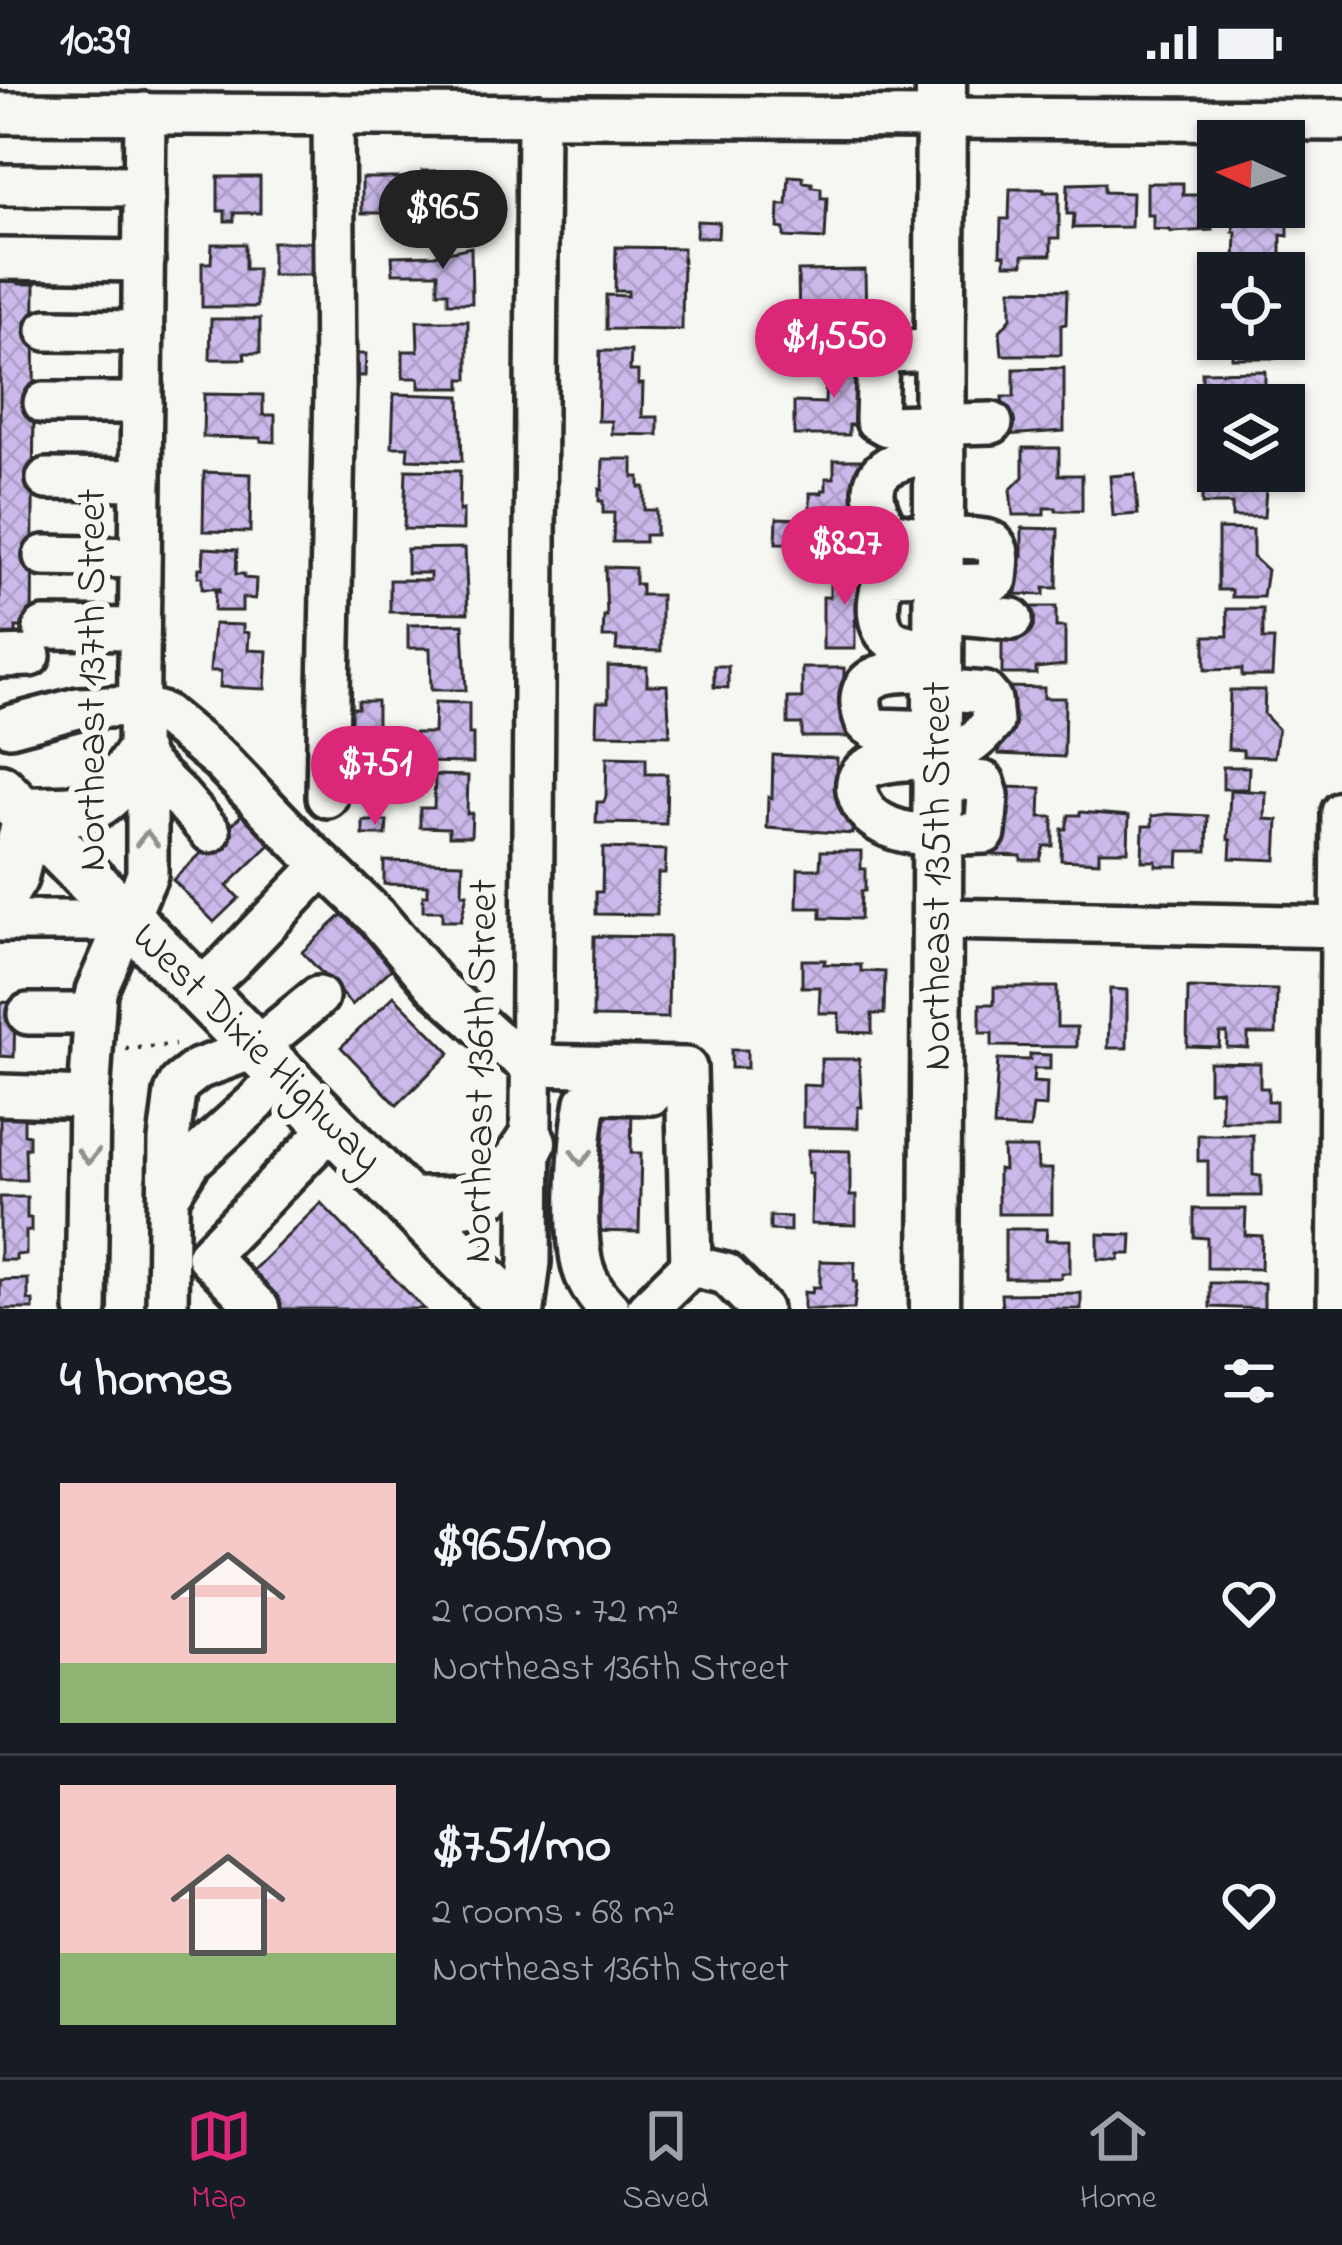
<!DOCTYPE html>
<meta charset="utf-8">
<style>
:root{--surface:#171b24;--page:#242831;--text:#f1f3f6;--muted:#9ea1a6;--line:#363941;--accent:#db2777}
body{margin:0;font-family:"Indie Flower",sans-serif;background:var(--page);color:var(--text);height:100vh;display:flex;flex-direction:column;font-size:45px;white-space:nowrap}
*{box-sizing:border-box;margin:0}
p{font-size:39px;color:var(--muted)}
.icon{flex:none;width:66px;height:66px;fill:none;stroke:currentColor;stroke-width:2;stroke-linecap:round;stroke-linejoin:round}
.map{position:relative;height:1225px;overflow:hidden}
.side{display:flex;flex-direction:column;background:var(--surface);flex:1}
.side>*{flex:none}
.needle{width:78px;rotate:273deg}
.fabs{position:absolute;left:1197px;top:36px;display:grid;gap:24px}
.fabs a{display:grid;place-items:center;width:108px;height:108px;border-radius:0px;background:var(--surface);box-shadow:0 3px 9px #0004;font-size:60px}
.price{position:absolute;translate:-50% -102px;padding:0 27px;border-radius:42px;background:var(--accent);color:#fff;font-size:39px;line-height:78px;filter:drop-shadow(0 3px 6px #0008)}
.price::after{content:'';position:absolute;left:50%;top:72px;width:36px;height:27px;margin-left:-18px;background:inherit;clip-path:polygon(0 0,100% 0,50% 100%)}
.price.selected{background:#222;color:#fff}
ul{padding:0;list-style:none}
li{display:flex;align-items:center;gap:36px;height:300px;padding:0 60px}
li+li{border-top:3px solid var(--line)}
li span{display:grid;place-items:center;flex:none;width:336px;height:240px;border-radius:0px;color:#555}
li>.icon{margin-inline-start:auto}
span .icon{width:144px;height:144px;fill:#fffc;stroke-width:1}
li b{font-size:51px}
h2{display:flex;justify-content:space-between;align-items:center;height:144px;padding:0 60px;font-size:51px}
.status{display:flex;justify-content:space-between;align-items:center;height:84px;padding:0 60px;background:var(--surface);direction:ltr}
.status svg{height:33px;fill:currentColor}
.dock{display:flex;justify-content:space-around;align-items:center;height:168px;border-top:3px solid var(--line);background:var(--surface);font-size:33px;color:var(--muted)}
.dock a{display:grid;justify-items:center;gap:6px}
.dock .selected{color:var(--accent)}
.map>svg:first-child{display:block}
.building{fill:url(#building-cross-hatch);stroke:#2b2b2b;stroke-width:3}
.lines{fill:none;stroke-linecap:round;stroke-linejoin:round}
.minor-casing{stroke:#2b2b2b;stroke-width:48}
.major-casing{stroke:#2b2b2b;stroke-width:57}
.path{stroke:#2b2b2b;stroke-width:4.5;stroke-dasharray:3 9;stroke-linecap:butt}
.minor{stroke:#f6f6f2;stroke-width:39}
.major{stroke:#f6f6f2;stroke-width:48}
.oneway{stroke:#90908e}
.labels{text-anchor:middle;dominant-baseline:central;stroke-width:12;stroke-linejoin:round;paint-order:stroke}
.street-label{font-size:42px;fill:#2b2b2b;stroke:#f6f6f2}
</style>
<div class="status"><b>10:39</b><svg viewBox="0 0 49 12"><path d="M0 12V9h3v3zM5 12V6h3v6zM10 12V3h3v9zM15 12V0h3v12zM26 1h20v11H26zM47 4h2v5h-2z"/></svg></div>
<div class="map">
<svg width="1342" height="1225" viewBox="0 0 1342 1225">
<defs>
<pattern id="building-cross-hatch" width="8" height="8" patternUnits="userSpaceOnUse" patternTransform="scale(3)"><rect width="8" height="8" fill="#cab9ea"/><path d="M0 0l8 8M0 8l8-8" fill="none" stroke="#ae9fc9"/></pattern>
</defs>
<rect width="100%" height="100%" fill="#f6f6f2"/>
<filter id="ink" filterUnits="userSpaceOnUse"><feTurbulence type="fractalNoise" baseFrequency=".00833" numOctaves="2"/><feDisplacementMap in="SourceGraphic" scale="24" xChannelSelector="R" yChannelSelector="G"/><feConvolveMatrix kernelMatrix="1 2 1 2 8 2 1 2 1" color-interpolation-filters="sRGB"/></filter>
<g filter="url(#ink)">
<!-- building -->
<g class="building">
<polygon points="422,87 442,87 442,94 453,94 453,130 443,130 443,137 418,137 418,129 362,129 362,94 422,94"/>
<polygon points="789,92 803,93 803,98 812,99 812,103 821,104 821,114 827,114 825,155 784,153 784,145 778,144 779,121 787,121"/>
<polygon points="218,93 260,93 260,129 234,129 234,137 225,137 225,127 218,127"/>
<polygon points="1104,99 1104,108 1132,109 1131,143 1073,144 1074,130 1067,130 1068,100"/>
<polygon points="1147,99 1183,99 1183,111 1212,111 1212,146 1171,148 1170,146 1153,145 1153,131 1147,131"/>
<polygon points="1010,105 1044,105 1044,108 1059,108 1059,154 1051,154 1051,171 1023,171 1023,180 1005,180 1005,171 1000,170 1001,135 1009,135"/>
<polygon points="1236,123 1273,123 1273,134 1288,134 1288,152 1281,151 1281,178 1235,177 1236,148 1233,148"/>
<polygon points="697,137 719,138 718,154 696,153"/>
<rect x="272" y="158" width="39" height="33"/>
<polygon points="212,160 245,160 245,185 257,185 257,223 202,223 202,179 211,179"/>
<polygon points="471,163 472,219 448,219 448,208 438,208 438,189 393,189 392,172 434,171"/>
<polygon points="616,163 683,164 682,246 606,245 606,211 628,212 628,207 615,207"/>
<polygon points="865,186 866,238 799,238 798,187"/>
<polygon points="0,191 19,192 19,200 35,200 32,543 16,543 16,553 0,553"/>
<polygon points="1011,205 1067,206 1066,240 1061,241 1061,271 1002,271 1000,247 1011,234"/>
<polygon points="211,235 260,235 260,269 244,269 245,275 210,275"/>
<polygon points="417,237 468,237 468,295 461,295 461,304 419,304 419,294 403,294 403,267 418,267"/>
<rect x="1232" y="255" width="45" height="19"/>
<polygon points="600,267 631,267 630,287 638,287 638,300 643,300 642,333 658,333 658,351 612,350 612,337 598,337"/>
<polygon points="351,270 366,270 365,292 350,292"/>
<polygon points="832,271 862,271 860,341 849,341 849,351 794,351 794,318 825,319 826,288 832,288"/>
<polygon points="1064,284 1064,347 1005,351 1002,313 1014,313 1014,285"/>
<polygon points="1265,287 1265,318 1275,318 1275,321 1218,321 1218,354 1202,354 1202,288"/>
<polygon points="204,310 263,311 263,331 275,331 275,358 261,357 261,354 203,353"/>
<polygon points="394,310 460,312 462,377 407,375 408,363 392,363"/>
<polygon points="1023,364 1059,364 1059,391 1082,391 1082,427 1056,427 1056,424 1044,424 1044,431 1013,431 1010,406 1023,393"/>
<polygon points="1202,366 1218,366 1218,387 1254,387 1254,396 1266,406 1264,433 1232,433 1232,420 1202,420"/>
<polygon points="603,375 633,375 633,393 639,393 639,403 644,403 644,426 656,426 656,451 645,451 645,458 613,458 614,429 603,429 603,417 599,417 599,405 602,406"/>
<polygon points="834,376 865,376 864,430 852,430 852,460 776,459 777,434 810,435 810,409 822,409 822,406 826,406 826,394 834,394"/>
<polygon points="406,386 460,387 459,427 463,426 463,446 404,445"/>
<polygon points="204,388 251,390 250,448 203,447"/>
<polygon points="1135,390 1138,430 1113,432 1110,392"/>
<polygon points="1022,444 1058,445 1057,504 1044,504 1044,511 1012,510 1014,472 1022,473"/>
<polygon points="1218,445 1253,446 1253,473 1267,486 1263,513 1232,513 1232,506 1218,506"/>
<polygon points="204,464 237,466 236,490 244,490 244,494 256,495 255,515 242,514 242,527 214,527 215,508 219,508 219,505 202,505 202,493 198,493 199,484 203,484"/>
<polygon points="465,464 468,529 390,528 390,496 430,496 430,489 407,489 407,465"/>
<polygon points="605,483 635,484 635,500 641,500 641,511 661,511 661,567 616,566 617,553 603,553 604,532 607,532"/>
<polygon points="836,484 868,484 868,536 855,536 855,565 823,565 823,513 830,513 830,501 836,501"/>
<polygon points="1012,523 1056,523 1056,543 1065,543 1065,581 1036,584 1036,590 1002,590 1002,553"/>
<polygon points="1227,525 1263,525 1263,555 1274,555 1272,592 1242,592 1242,585 1205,586 1205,552 1228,552"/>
<polygon points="214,540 243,541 243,548 249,549 248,566 267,567 265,605 220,603 221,587 210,587"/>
<polygon points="463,540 466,606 431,606 430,564 408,564 408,541"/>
<polygon points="608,582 647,583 647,601 667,601 670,651 596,650 597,618 608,618"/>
<polygon points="714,582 728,582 728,604 714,603"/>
<polygon points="802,584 844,584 844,616 853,616 853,653 802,653 802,640 788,640 788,614 802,614"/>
<polygon points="1007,603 1044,604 1044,614 1065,614 1064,673 999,670 999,657 1006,631"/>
<polygon points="1230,606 1265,606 1264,630 1278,645 1274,673 1243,672 1243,666 1228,665"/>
<polygon points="358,617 377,617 377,650 358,650 358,645 348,645 349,624 358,624"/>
<polygon points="435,618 469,619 469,650 473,650 473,679 415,678 415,649 434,649"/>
<rect x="347" y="658" width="62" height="32"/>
<polygon points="773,671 837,674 836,707 841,707 840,720 853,721 852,750 767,744 768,713 772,714"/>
<polygon points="607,673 646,674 646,690 667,690 666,740 596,739 597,718 604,718 606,712"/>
<polygon points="1223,683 1249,683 1248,705 1223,705"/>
<polygon points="435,691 468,692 467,730 472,729 471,752 449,752 449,744 420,743 420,724 434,724"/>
<polygon points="1004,703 1041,704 1040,733 1053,733 1053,762 1044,762 1040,776 1021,776 1021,772 995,771 995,735"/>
<polygon points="1230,706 1266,708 1265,735 1278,736 1276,776 1230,774 1231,756 1228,755"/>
<polygon points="249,724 277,754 227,802 239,814 214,838 173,796"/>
<polygon points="1080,728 1129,732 1128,767 1099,767 1099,778 1061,776 1062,745 1066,745 1069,731 1080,731"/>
<polygon points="1167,730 1208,732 1207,767 1179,767 1178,782 1156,782 1156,777 1142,777 1143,742 1152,742 1152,732"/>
<polygon points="363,737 387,737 386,751 363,751"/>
<polygon points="603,764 666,766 665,789 658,789 657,831 596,830 596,808 602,808"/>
<polygon points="821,767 861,767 861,785 865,785 865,807 861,807 860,835 821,834 821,824 797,824 798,785 820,785"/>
<polygon points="384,777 463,779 462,810 467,810 461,837 442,837 442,827 423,827 423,811 428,811 428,801 384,800"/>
<polygon points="347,826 397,880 352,921 302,868"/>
<polygon points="594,852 669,853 668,934 593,933"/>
<polygon points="802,876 825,876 824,880 861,881 861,887 885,888 884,930 872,930 872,949 839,948 839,929 819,929 820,903 802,903"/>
<polygon points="994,903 1057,903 1057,943 1077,943 1077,963 992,962 992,949 980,949 980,920 994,920"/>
<polygon points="1188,904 1277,906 1276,950 1248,950 1248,964 1227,963 1227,949 1220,949 1219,963 1187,962"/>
<polygon points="1110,905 1127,906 1127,964 1108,964"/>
<polygon points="394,912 450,969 397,1021 341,963"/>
<polygon points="0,918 15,919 14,973 0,972"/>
<rect x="731" y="966" width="16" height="18"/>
<polygon points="1030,970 1050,971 1050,985 1034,985 1033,998 1047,999 1046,1023 1033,1022 1030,1045 994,1043 998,975 1030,976"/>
<polygon points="821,975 859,975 862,1023 858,1023 858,1044 803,1043 803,1001 821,1002"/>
<polygon points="1209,978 1260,979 1260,1004 1268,1004 1268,1017 1276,1017 1276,1037 1221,1037 1221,1006 1209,1007"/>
<polygon points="595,1025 632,1026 631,1069 641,1069 639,1148 588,1147"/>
<polygon points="0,1030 24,1030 24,1050 29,1051 29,1064 25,1064 26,1096 0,1096"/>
<polygon points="1198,1051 1253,1051 1253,1091 1261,1092 1261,1112 1208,1112 1208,1077 1198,1077"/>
<polygon points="1003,1064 1037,1064 1038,1085 1052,1085 1052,1130 998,1130 998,1085 1004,1086"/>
<polygon points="808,1066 850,1067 850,1112 856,1112 856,1141 811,1140 812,1089 808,1089"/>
<polygon points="0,1113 27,1113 27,1134 31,1134 31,1147 26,1147 26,1170 16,1171 16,1176 0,1176"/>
<polygon points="321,1119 424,1225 279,1225 247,1192"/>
<polygon points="1194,1125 1246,1125 1245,1151 1262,1152 1261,1185 1207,1184 1207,1154 1194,1153"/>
<polygon points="770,1132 790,1133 790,1147 770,1146"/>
<polygon points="1005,1145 1047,1145 1046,1156 1070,1156 1070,1189 1061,1189 1061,1194 1005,1194"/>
<polygon points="1098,1150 1132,1151 1131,1170 1119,1170 1119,1176 1098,1175"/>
<polygon points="820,1177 855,1178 854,1198 857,1198 854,1225 804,1225 804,1208 812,1209 813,1203 820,1203"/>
<polygon points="28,1195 28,1216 33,1217 33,1225 0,1225 0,1196"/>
<polygon points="1210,1199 1264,1199 1264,1225 1210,1223"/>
<polygon points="1081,1209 1081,1225 1002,1225 1001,1210"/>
</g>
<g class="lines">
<!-- minor casing -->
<g class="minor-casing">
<g id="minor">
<polyline points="0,29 1342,36"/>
<polyline points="0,101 144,102"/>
<polyline points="0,175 144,177"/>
<polyline points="47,246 143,247"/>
<polyline points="940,265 893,268 878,272 876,336 887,342 992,339"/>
<polyline points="44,319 142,319"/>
<polyline points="47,395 141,396"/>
<polyline points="44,472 140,474"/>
<path d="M939,501L988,500L997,495C998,483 1002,466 992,458C983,451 912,458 887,446C854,386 888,378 939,366"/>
<polyline points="939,528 1012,535"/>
<polyline points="44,544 139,545"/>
<path d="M939,567C925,564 901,563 890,554C873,541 876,504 889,490L939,489"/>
<polyline points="0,573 30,572"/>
<polyline points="10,642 78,624 138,622 164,630 220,676 299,758 378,834 435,901 495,955 530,981 686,984 691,1182 647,1225"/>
<path d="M938,647L875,645L866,639C843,582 903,586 939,588"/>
<polyline points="138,672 180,713 210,748"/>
<path d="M938,693L984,698L988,711L985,749C947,750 900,758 870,731C863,724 859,716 857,707C851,669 917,679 940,672C967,665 976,658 993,638L991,616L985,609L939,605"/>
<polyline points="327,713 335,302 333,30"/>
<polyline points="938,835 1342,843"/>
<polyline points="0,837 129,837"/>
<polyline points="199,906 228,880 323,781"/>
<polyline points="28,930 94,930"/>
<polyline points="0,1011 89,1014"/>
<polyline points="169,1112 191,1077 256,1018 281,989"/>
<polyline points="691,1182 726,1190 761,1225"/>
<polyline points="86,1225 89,1014 96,907 147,791 147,702 138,672 145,29"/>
<polyline points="167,1225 169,1056 175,1009 180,999 198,985 256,964 318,913"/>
<polyline points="259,1225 207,1172 333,1042"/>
<polyline points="524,1225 530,1178 538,31"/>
<path d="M609,1225C598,1213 588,1201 583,1184C573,1149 579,1055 586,1018L598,1009L652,1010"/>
<polyline points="1338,1225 1342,728"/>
</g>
</g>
<!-- major casing -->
<g class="major-casing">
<g id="major">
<polyline points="0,705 513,1225"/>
<path d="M22,728C91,726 98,732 138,672"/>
<polyline points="0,814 13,793 28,733"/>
<path d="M408,1119C484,1117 487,1124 531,1058"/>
<polyline points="935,1225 941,0"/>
</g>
</g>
<!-- path -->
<polyline class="path" points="126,965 175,961"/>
<!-- minor -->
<use href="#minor" class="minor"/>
<!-- major -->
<use href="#major" class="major"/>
</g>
<!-- one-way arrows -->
<defs><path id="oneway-chevron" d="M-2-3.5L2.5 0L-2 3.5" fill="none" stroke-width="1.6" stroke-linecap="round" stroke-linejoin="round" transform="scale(3)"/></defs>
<g class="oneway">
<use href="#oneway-chevron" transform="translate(147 755) rotate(-90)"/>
<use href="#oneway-chevron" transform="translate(88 1072) rotate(91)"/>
<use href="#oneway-chevron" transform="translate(581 1073) rotate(92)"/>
</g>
</g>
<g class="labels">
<!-- street labels -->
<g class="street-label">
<text transform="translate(93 596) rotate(-90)">Northeast 137th Street</text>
<text transform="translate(938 792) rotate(-90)">Northeast 135th Street</text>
<text transform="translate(256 965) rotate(45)">West Dixie Highway</text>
<text transform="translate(482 987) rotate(-89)">Northeast 136th Street</text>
</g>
</g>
</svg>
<div class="fabs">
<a><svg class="needle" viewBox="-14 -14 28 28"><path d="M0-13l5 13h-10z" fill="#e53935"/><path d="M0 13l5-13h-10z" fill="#9ea1a6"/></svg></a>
<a><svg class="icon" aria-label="locate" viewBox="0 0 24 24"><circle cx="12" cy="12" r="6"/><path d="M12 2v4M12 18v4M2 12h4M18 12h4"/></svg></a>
<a><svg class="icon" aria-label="layers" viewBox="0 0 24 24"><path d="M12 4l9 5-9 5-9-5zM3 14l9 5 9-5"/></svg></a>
</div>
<b class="price selected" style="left:443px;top:188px">$965</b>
<b class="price" style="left:834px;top:317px">$1,550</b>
<b class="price" style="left:845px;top:524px">$827</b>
<b class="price" style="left:375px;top:744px">$751</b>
</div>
<section class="side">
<h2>4 homes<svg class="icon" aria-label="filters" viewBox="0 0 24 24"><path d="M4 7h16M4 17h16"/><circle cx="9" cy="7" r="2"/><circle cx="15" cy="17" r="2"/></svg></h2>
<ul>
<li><span style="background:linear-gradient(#f6c9c9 75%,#8fb573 0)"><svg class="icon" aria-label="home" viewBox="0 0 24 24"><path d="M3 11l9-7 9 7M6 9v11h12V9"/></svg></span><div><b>$965/mo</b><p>2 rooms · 72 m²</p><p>Northeast 136th Street</p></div><svg class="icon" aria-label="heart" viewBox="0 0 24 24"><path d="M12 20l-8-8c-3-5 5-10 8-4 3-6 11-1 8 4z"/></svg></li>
<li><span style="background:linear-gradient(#f6c9c9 70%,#8fb573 0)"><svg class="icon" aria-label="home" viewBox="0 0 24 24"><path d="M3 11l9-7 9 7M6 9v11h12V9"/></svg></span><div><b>$751/mo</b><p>2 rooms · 68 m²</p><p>Northeast 136th Street</p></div><svg class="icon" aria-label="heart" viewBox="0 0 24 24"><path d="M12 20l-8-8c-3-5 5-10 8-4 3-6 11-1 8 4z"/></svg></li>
</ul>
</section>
<nav class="dock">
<a class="selected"><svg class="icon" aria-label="map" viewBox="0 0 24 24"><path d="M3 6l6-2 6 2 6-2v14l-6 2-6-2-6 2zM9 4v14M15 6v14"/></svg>Map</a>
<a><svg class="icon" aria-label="saved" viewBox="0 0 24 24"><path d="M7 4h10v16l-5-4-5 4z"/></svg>Saved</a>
<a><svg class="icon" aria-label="home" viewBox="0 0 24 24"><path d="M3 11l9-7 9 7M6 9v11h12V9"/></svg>Home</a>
</nav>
